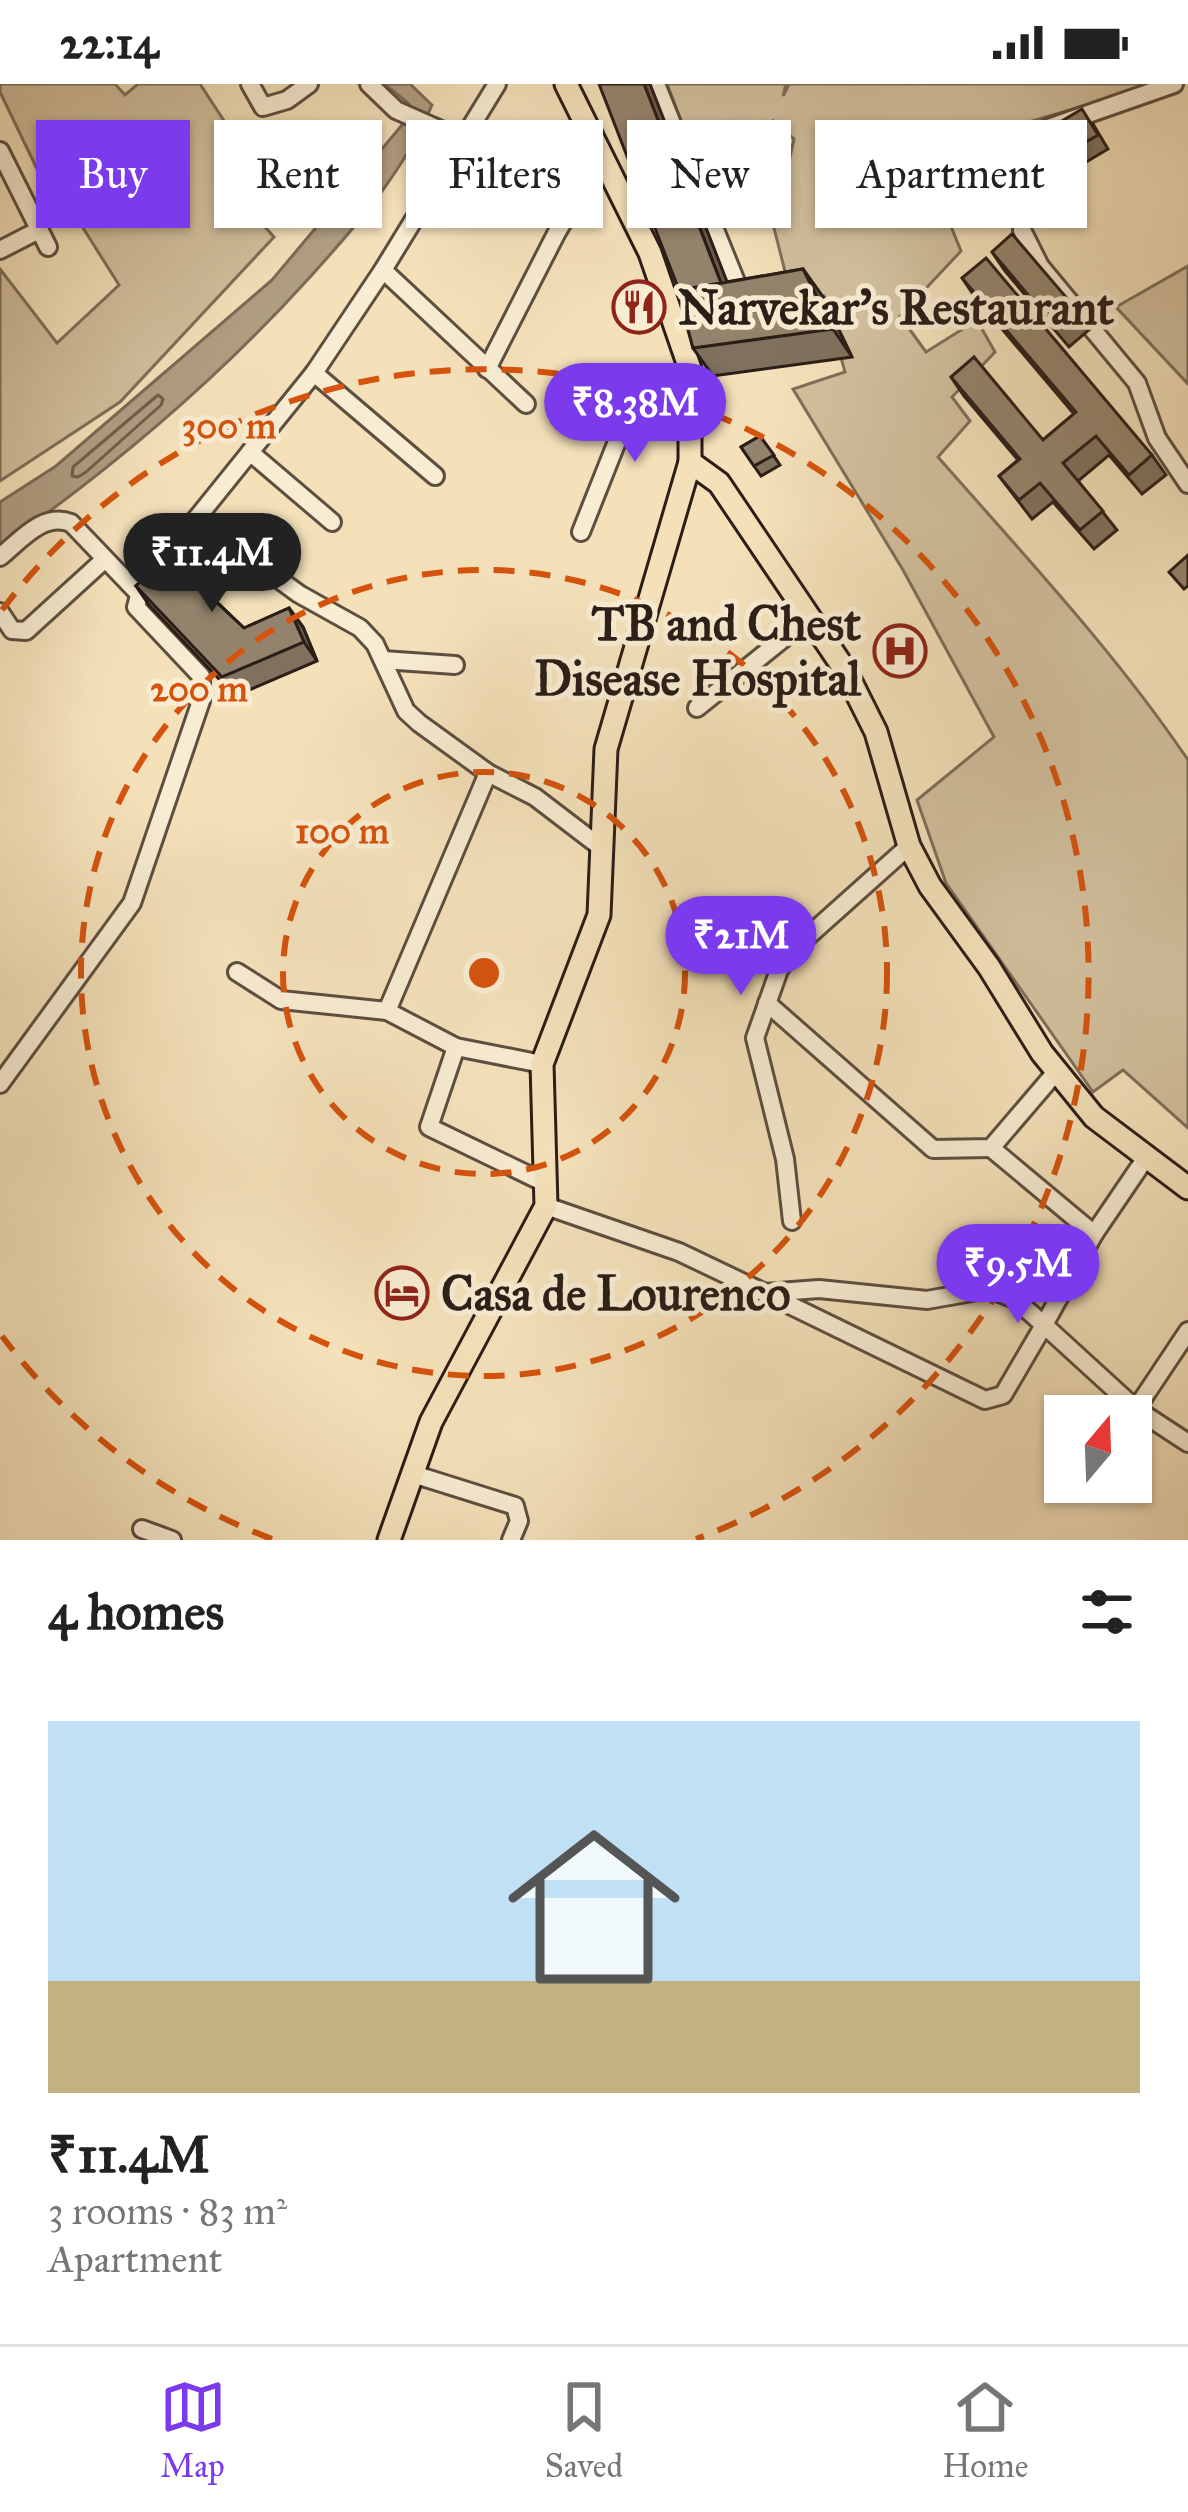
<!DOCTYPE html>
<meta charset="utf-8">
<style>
:root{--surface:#fff;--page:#f2f2f2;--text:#222;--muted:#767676;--line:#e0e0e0;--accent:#7c3aed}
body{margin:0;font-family:"IM FELL Great Primer",serif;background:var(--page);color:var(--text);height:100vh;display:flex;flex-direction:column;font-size:45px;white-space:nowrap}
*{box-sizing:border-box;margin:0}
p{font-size:39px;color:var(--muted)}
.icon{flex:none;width:66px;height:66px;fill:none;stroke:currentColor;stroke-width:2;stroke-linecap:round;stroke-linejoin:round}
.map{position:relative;height:1456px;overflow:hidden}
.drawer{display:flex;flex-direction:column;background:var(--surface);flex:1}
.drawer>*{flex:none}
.banner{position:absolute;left:36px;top:36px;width:1116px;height:108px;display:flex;gap:24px}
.needle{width:78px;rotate:19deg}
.tools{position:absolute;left:1044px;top:1311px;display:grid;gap:24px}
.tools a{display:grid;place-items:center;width:108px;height:108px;border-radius:0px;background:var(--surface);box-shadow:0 3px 9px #0004;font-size:60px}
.price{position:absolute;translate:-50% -102px;padding:0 27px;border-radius:42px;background:var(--accent);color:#fff;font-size:39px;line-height:78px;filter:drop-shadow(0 3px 6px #0008)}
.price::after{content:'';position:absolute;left:50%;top:72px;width:36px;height:27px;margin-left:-18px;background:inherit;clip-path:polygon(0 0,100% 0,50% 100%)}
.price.on{background:#222;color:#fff}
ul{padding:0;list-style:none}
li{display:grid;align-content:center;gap:24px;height:636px;padding:0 48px}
li span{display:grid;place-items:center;height:372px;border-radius:0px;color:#555}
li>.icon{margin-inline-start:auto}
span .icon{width:216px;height:216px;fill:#fffc;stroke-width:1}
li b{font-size:51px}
h2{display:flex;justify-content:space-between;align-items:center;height:144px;padding:0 48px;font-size:51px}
.chip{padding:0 42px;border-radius:0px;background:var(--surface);box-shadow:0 3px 9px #0004;font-size:42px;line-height:108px}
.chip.on{background:var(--accent);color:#fff}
.status{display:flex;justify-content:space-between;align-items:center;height:84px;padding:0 60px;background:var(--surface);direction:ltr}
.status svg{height:33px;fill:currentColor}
.menu{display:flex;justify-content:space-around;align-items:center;height:168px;border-top:3px solid var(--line);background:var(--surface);font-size:33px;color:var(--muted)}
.menu a{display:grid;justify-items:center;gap:6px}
.menu .on{color:var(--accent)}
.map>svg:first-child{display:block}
.green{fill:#d2c09e;stroke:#7e6e5a;stroke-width:3}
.water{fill:#b09e83;stroke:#7b6a58;stroke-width:3}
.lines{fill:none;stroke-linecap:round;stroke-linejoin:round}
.shore{stroke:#6e5e4d;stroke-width:3}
.minor-casing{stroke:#5d4e40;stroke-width:22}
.major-casing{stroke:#2b1d17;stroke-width:27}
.minor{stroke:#f8ecd2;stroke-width:16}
.major{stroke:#f4e1ba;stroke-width:21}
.wall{fill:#7f715d;stroke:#2b1d17;stroke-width:3}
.shaded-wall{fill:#685c4c;stroke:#2b1d17;stroke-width:3}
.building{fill:#94836c;stroke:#2b1d17;stroke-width:3}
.ring{fill:none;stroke:#d5530d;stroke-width:6;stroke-dasharray:21 15}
.labels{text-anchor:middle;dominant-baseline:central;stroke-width:10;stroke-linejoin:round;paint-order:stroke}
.poi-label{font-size:48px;font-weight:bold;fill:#2b1d17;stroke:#f8ecd2;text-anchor:start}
.centre{fill:#d5530d;stroke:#f8ecd2;stroke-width:6}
.ring-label{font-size:36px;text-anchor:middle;font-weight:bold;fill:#d5530d;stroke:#f8ecd2;stroke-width:10;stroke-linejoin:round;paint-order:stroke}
</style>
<div class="status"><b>22:14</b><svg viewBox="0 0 49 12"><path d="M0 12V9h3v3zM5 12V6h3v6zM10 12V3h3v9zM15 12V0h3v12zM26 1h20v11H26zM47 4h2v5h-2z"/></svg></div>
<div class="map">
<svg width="1188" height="1456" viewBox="0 0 1188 1456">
<rect width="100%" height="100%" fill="#f4e1ba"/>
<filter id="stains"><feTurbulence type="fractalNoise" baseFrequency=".00167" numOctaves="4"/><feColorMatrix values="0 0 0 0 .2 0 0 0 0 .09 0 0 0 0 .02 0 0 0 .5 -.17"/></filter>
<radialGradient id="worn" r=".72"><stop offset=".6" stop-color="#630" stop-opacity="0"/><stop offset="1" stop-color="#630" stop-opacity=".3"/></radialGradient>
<!-- green -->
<g class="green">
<polygon points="0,0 115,0 125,11 138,0 200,0 232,49 219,92 274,153 120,318 0,397 0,185 57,259 119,201 78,136 63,139 0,8"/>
<path d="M667,0H786L783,12L789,0H1158L1025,39L944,125L961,167L900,232L926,268L977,236L995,268L952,313L970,337L938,373C1024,471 1115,568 1188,676V1044L1123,986L1093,1008L946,799L917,716L994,653L903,486L793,305L845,288L824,212L791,211L774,144L794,55L773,37L769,45L688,55Z"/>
<polygon points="1188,182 1188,300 1116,223"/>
</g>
<!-- water -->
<path class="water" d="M385,0H410L432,21C404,87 358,140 311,192C218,295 113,384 0,463V418L56,382L272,196L402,41L409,20Z"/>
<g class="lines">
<!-- shore -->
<polygon class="shore" points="158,311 163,315 161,321 86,388 78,393 72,392 73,383"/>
<!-- minor casing -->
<g class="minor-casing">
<g id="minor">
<polyline points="250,0 263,23 287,16 309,0"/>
<polyline points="369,0 396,26 461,55"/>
<polyline points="656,0 743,215"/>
<polyline points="1174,0 1048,44 1027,83 1022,146 1040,182 1137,299 1157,354 1188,400"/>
<polyline points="0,67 48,163"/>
<polyline points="0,166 39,146"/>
<polyline points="383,186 526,320"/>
<polyline points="487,285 556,150 602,71"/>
<polyline points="314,289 435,392"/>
<polyline points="250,368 332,438"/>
<polyline points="196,435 299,510 360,544 375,560 406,627 419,639 488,689 535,713 603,765"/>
<polyline points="581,448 618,355 647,332 691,314"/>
<polyline points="167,471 314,289 383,186 497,0"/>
<path d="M0,473C21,456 43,428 71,439L139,510"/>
<polyline points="0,528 12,546 26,547 104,476"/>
<polyline points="383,576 455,581"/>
<polyline points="697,624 809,534"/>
<polyline points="488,689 387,927 456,963 542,980"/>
<polyline points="237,888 281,916 387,927"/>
<polyline points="767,919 933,1065 991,1064 1056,988"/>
<polyline points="456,963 429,1043 547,1100"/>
<polyline points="0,1000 132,819 201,617 201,592 136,523 141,504 151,492"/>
<polyline points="991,1064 1094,1150"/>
<polyline points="1145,1075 1094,1150 1044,1241 1136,1325 1188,1359"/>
<polyline points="546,1122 679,1168 765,1209 819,1205 927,1216 989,1205 1015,1215 1044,1241 1003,1311 985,1316 765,1209"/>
<polyline points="792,1137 785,1075 755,954 779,886 796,863 909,762"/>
<polyline points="1136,1325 1188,1247"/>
<polyline points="413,1390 515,1422 519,1437 511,1456"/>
<polyline points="142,1445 172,1456"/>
</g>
</g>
<!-- major casing -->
<g class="major-casing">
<g id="major">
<polyline points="566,0 650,169 690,285 690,378 719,399 845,586 876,648 909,762 930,802 989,883 1042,969 1094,1033 1188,1104"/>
<polyline points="389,1456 431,1338 546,1122 542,980 599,831 606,665 690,378"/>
</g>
</g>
<!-- minor -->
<use href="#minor" class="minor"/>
<!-- major -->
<use href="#major" class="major"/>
</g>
<!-- wall -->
<g class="wall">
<polygon points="1093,40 1108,65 1061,93 1051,78"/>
<polygon points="992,168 1077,226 1090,245 1069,263 1005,187"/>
<polygon points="803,185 823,213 852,273 713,292 693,264 679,206"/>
<polygon points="962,194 1152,371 1166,391 1142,410 1109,371 1078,397 1117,446 1094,465 1053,418 1032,435 999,392 1018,376 964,312 951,293 1043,356 1074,330 975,213"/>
<polygon points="760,352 780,381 761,392 741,363"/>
<polygon points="214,483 228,503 215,516 244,544 289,524 303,543 317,577 235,612 149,521 136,502"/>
</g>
<!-- shaded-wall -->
<g class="shaded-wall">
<polygon points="644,0 650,0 738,226 724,206"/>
<polygon points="803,185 823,213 852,273 833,245"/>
<polygon points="214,483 228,503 212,520 198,501"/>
<polygon points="289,524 303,543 317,577 304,558"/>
</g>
<!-- building -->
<g class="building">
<polygon points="599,0 644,0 721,199 679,206"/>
<polygon points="1082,25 1098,51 1051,78 1035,53"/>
<polygon points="1012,150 1077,226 1056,244 992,168"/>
<polygon points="986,174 1152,371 1129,391 1096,352 1063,379 1103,427 1080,446 1040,399 1019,416 999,392 1020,375 951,293 974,273 1043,356 1076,328 962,194"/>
<polygon points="803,185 833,245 693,264 677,207"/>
<polygon points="760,352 774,371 754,382 741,363"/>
<polygon points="179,454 214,483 198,501 244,544 289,524 304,558 222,593 136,502"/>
<polygon points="1188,471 1188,502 1184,505 1169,488"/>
</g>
<!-- distance rings -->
<g class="ring">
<circle cx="484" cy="889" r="201"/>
<circle cx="484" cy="889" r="403"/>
<path d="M272 1455A604 604 0 0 1 2 1252M2 526A604 604 0 1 1 696 1455"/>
</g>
<!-- icons -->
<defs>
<g id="restaurant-ring" transform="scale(2.7)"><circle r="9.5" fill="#f8ecd2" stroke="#8f2418" stroke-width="1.5"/><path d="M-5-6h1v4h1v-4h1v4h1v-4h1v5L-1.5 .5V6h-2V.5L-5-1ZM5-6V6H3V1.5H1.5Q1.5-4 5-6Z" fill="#8f2418"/></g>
<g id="hospital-ring" transform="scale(2.7)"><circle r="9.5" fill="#f8ecd2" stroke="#8f2418" stroke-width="1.5"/><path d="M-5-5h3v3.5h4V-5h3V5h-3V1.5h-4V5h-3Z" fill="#8f2418"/></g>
<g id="hotel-ring" transform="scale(2.7)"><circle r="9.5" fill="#f8ecd2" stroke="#8f2418" stroke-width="1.5"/><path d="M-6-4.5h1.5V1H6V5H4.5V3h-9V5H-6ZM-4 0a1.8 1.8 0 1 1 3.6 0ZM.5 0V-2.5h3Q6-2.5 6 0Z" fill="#8f2418"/></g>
</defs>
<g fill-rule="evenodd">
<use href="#restaurant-ring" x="639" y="223"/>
<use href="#hospital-ring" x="900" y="567"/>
<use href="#hotel-ring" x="402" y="1209"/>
</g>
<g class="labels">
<!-- poi labels -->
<g class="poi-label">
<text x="678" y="223">Narvekar's Restaurant</text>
<text x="861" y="539" text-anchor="end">TB and Chest<tspan x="861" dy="55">Disease Hospital</tspan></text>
<text x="441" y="1209">Casa de Lourenco</text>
</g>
</g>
<circle cx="484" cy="889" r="18" class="centre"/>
<g class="ring-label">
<text x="229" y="354">300 m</text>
<text x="199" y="617">200 m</text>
<text x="342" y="759">100 m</text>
</g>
<rect width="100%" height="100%" filter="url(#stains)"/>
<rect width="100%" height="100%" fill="url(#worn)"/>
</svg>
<div class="tools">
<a><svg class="needle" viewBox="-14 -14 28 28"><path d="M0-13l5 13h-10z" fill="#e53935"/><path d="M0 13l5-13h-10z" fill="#767676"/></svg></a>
</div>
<b class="price" style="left:635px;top:381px">₹8.38M</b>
<b class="price on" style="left:212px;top:531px">₹11.4M</b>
<b class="price" style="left:741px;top:914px">₹21M</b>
<b class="price" style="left:1018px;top:1242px">₹9.5M</b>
<div class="banner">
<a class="chip on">Buy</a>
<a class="chip">Rent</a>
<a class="chip">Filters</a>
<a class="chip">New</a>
<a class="chip">Apartment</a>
</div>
</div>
<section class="drawer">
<h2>4 homes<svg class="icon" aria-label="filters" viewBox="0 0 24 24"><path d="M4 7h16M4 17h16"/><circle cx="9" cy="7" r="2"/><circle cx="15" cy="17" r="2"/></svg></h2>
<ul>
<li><span style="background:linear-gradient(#bfe0f5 70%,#c2b280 0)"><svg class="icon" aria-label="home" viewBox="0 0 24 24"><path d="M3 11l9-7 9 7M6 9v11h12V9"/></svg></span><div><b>₹11.4M</b><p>3 rooms · 83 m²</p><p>Apartment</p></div></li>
</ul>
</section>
<nav class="menu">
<a class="on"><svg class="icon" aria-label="map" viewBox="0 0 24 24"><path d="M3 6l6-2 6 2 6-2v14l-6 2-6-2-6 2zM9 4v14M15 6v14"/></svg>Map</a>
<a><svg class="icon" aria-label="saved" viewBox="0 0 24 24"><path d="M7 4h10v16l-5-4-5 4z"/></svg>Saved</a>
<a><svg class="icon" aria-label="home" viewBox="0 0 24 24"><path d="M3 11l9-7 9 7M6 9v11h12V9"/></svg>Home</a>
</nav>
